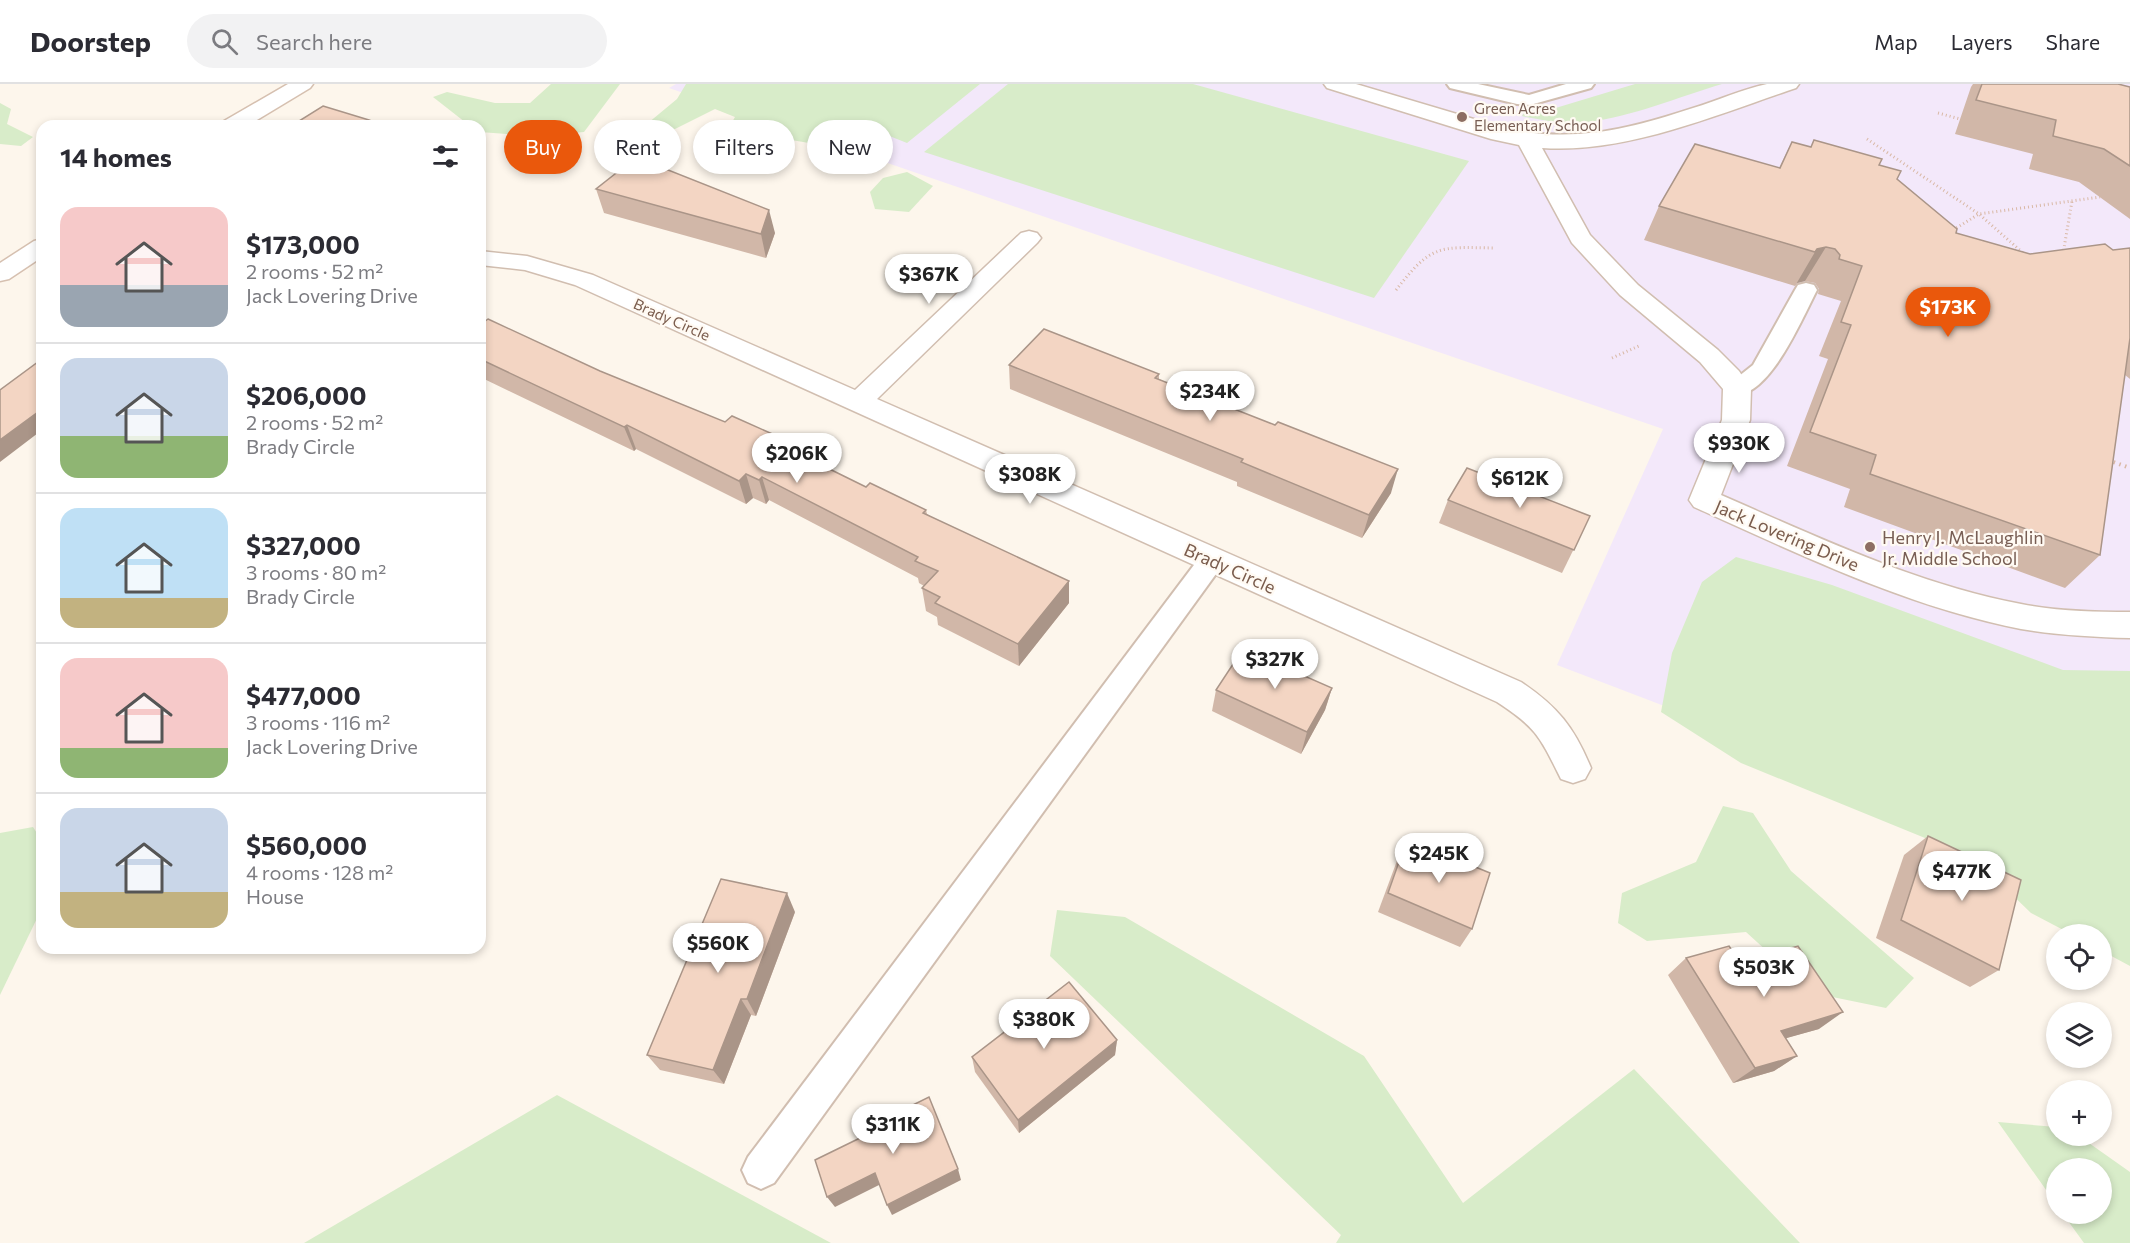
<!DOCTYPE html>
<meta charset="utf-8">
<style>
:root{--surface:#fff;--page:#f2f2f3;--text:#2b2b33;--muted:#7c7c81;--line:#e1e1e2;--accent:#ea580c}
body{margin:0;font-family:Commissioner,sans-serif;background:var(--page);color:var(--text);height:100vh;display:flex;flex-direction:column;font-size:22px;white-space:nowrap}
*{box-sizing:border-box;margin:0}
p{font-size:20px;color:var(--muted)}
.icon{flex:none;width:33px;height:33px;fill:none;stroke:currentColor;stroke-width:2;stroke-linecap:round;stroke-linejoin:round}
.map{position:relative;flex:1;overflow:hidden}
.details{position:absolute;left:36px;top:36px;width:450px;height:834px;display:flex;flex-direction:column;background:var(--surface);border-radius:18px;box-shadow:0 3px 9px #0003}
.details>*{flex:none}
.banner{position:absolute;left:504px;top:36px;width:570px;height:54px;display:flex;gap:12px}
.tools{position:absolute;left:2046px;top:840px;display:grid;gap:12px}
.tools a{display:grid;place-items:center;width:66px;height:66px;border-radius:50%;background:var(--surface);box-shadow:0 3px 9px #0003;font-size:30px}
.price{position:absolute;translate:-50% -51px;padding:0 14px;border-radius:21px;background:#fff;color:#222;font-size:20px;line-height:39px;filter:drop-shadow(0 2px 3px #0008)}
.price::after{content:'';position:absolute;left:50%;top:36px;width:18px;height:14px;margin-left:-9px;background:inherit;clip-path:polygon(0 0,100% 0,50% 100%)}
.price.current{background:var(--accent);color:#fff}
ul{padding:0;list-style:none}
li{display:flex;align-items:center;gap:18px;height:150px;padding:0 24px}
li+li{border-top:2px solid var(--line)}
li span{display:grid;place-items:center;flex:none;width:168px;height:120px;border-radius:18px;color:#555}
li>.icon{margin-inline-start:auto}
span .icon{width:72px;height:72px;fill:#fffc;stroke-width:1}
li b{font-size:26px}
h2{display:flex;justify-content:space-between;align-items:center;height:72px;padding:0 24px;font-size:26px}
.tag{padding:0 21px;border-radius:27px;background:var(--surface);box-shadow:0 3px 9px #0003;font-size:21px;line-height:54px}
.tag.current{background:var(--accent);color:#fff}
header{display:flex;align-items:center;gap:36px;box-sizing:border-box;height:84px;padding:0 30px;background:var(--surface);border-bottom:2px solid var(--line)}
header strong{font-size:28px}
nav{display:flex;gap:33px;margin-inline-start:auto;font-size:21px}
.search{width:420px;height:54px;background:var(--page);display:flex;align-items:center;gap:15px;box-sizing:border-box;padding:0 21px;border-radius:33px;color:var(--muted);font-size:22px}
.map>svg:first-child{display:block}
.education{fill:#f3e8fa}
.green{fill:#d8ecc9}
.lines{fill:none;stroke-linecap:round;stroke-linejoin:round}
.service-casing{stroke:#d1beb0;stroke-width:4}
.minor-casing{stroke:#d1beb0;stroke-width:3}
.secondary-casing{stroke:#d6c0b0;stroke-width:3}
.path-far1{stroke:#d9b8a5;stroke-width:3;stroke-dasharray:1 3;stroke-linecap:butt}
.path{stroke:#d9b8a5;stroke-width:4;stroke-dasharray:1.5 4.5;stroke-linecap:butt}
.service{fill:#fff;fill-rule:evenodd}
.minor{fill:#fff;fill-rule:evenodd}
.secondary{fill:#fff;fill-rule:evenodd}
.wall{fill:#d1b7a8}
.shaded-wall{fill:#aa9588}
.building{fill:#f3d5c3;stroke:#aa9588;stroke-width:1.5}
.education-dot{fill:#8d6e63;stroke:#fffaf3;stroke-width:2}
.labels{text-anchor:middle;dominant-baseline:central;stroke-width:4.5;stroke-linejoin:round;paint-order:stroke}
.far-education-label{font-size:15px;fill:#785e54;stroke:#fffaf3;text-anchor:start}
.far-street-label{font-size:15px;fill:#7a5c4d;stroke:#fffaf3}
.street-label{font-size:18px;fill:#7a5c4d;stroke:#fffaf3}
.education-label{font-size:18px;fill:#785e54;stroke:#fffaf3;text-anchor:start}
</style>
<header>
<strong>Doorstep</strong>
<div class="search"><svg class="icon" aria-label="search" viewBox="0 0 24 24"><circle cx="10" cy="10" r="6"/><path d="M15 15l6 6"/></svg>Search here</div>
<nav><a>Map</a><a>Layers</a><a>Share</a></nav>
</header>
<div class="map">
<svg width="2130" height="1159" viewBox="0 0 2130 1159">
<rect width="100%" height="100%" fill="#fdf6ec"/>
<!-- education -->
<polygon class="education" points="676,0 2130,0 2130,800 1557,581 1663,345 669,4"/>
<!-- green -->
<g class="green">
<polygon points="551,0 620,0 584,48 536,52 480,48 480,42 470,42 433,13 447,8 495,19 530,19"/>
<polygon points="686,0 980,0 907,59 887,51 866,65 832,63 780,54 761,69 731,71 716,66 735,33 715,25 675,45 636,49 677,15"/>
<polygon points="1008,0 1193,0 1469,77 1374,214 924,68"/>
<path d="M1635,0H1722C1678,13 1632,33 1587,38C1566,41 1543,36 1522,32L1525,27L1549,26Z"/>
<polygon points="0,19 11,25 7,40 33,53 21,62 0,60"/>
<polygon points="907,88 933,102 909,128 875,125 870,108 883,94"/>
<polygon points="1736,473 1832,501 2063,586 2130,587 2130,882 2102,867 2102,850 2071,850 2031,829 1974,774 1741,679 1661,628 1672,569 1702,498"/>
<polygon points="1723,722 1753,729 1791,787 1914,894 1886,924 1813,909 1746,848 1647,857 1618,839 1622,809 1696,778"/>
<polygon points="33,743 42,757 42,824 0,911 0,749"/>
<polygon points="1057,826 1125,833 1364,972 1463,1119 1634,985 1800,1159 1336,1159 1341,1151 1050,872"/>
<polygon points="557,1011 831,1159 304,1159"/>
<polygon points="1998,1038 2056,1043 2056,1052 2079,1052 2130,1088 2130,1159 2084,1159 2063,1130 2102,1130 2102,1084 2056,1084 2056,1120"/>
</g>
<g class="lines">
<!-- service casing -->
<g class="service-casing">
<g id="service">
<polygon points="1447,0 1478,0 1529,11 1566,0 1594,0 1591,4 1530,21 1517,20 1450,4"/>
<path d="M1806,199L1814,201L1817,206C1802,234 1767,321 1729,310L1725,305L1729,300L1753,281L1795,206L1798,201Z"/>
<polygon points="1212,466 1221,469 1225,476 1221,483 774,1099 761,1105 748,1099 742,1086 748,1073 1203,469"/>
</g>
</g>
<!-- minor casing -->
<g class="minor-casing">
<g id="minor">
<path d="M1324,0H1356L1504,44C1573,59 1626,46 1693,24C1717,17 1742,5 1767,0C1777,0 1789,0 1799,0L1796,4C1718,30 1626,70 1542,64L1590,151L1638,201L1718,266L1739,287L1751,305L1750,336L1721,411C1818,453 1916,500 2021,520C2057,527 2093,528 2130,528V554C2093,553 2058,551 2021,545C1907,523 1799,470 1694,423L1689,416L1722,336L1723,305L1700,278L1620,211L1572,159L1519,61L1491,55L1327,4Z"/>
<path d="M1029,147L1037,149L1041,154L1037,159L877,315L1521,598C1558,623 1574,643 1591,684L1585,695L1573,699L1561,695C1540,653 1537,644 1497,618L575,201L525,186L480,181V167L527,172L593,191L855,306L1021,149Z"/>
</g>
</g>
<!-- secondary casing -->
<g class="secondary-casing">
<g id="secondary">
<polygon points="288,0 313,0 310,4 247,42 221,42 224,37"/>
<polygon points="42,155 42,173 9,195 0,197 0,179 34,157"/>
</g>
</g>
<!-- path-far1 -->
<g class="path-far1">
<polyline points="1938,29 1960,35"/>
<polyline points="1867,55 1979,130 2023,169"/>
<polyline points="1953,146 1979,130 2100,113"/>
<polyline points="2063,170 2072,117"/>
<path d="M1396,206C1432,160 1438,163 1495,164"/>
<polyline points="1612,274 1641,261"/>
</g>
<!-- path -->
<polyline class="path" points="2108,376 2130,384"/>
<!-- service -->
<use href="#service" class="service"/>
<!-- minor -->
<use href="#minor" class="minor"/>
<!-- secondary -->
<use href="#secondary" class="secondary"/>
</g>
<!-- wall -->
<g class="wall">
<polygon points="1973,0 2118,0 2130,3 2130,135 2079,98 2029,85 2033,70 1955,50 1971,3"/>
<polygon points="1814,56 1879,81 1897,95 1956,149 2030,170 2113,166 2130,164 2130,295 2125,291 2100,471 2065,504 1844,423 1850,405 1787,382 1828,275 1819,272 1841,217 1818,210 1819,205 1815,199 1805,197 1797,199 1795,202 1644,156 1659,122 1779,84 1792,58 1811,63"/>
<polygon points="596,105 775,149 766,174 604,129"/>
<polygon points="480,241 600,287 725,338 797,361 799,370 866,403 926,426 927,430 1069,519 1019,582 938,541 937,533 926,527 922,504 924,502 919,499 918,494 769,416 766,420 753,414 746,420 636,365 634,367 480,293"/>
<polygon points="1009,281 1159,290 1159,295 1391,409 1362,454 1237,402 1237,398 1010,305"/>
<polygon points="1448,416 1590,432 1562,489 1439,439"/>
<polygon points="1332,604 1325,626 1301,670 1212,627 1216,606"/>
<polygon points="1928,752 1999,886 1970,903 1876,854 1904,771"/>
<polygon points="1407,755 1472,845 1460,863 1378,828 1398,774"/>
<polygon points="795,828 756,932 751,931 724,1000 660,986 647,971"/>
<polygon points="1686,874 1740,878 1819,945 1786,954 1797,972 1774,987 1733,999 1668,891"/>
<polygon points="1117,956 1115,971 1019,1049 975,988 972,973"/>
</g>
<!-- shaded-wall -->
<g class="shaded-wall">
<polygon points="369,36 372,42 359,42"/>
<polygon points="769,126 775,149 766,174 761,150"/>
<polygon points="1826,163 1805,197 1797,199 1795,202 1815,168 1817,165"/>
<polygon points="42,325 42,346 0,378 0,356"/>
<polygon points="627,341 636,365 634,367 624,343"/>
<polygon points="797,361 803,384 791,366"/>
<polygon points="1398,385 1391,409 1362,454 1369,431"/>
<polygon points="746,390 753,414 746,420 739,397"/>
<polygon points="762,393 769,416 766,420 759,396"/>
<polygon points="1069,497 1069,519 1019,582 1018,560"/>
<polygon points="1332,604 1325,626 1301,670 1307,648"/>
<polygon points="787,809 795,828 756,932 747,915"/>
<polygon points="741,915 751,931 724,1000 713,986"/>
<polygon points="1843,928 1819,945 1759,962 1781,947"/>
<polygon points="1117,956 1115,971 1019,1049 1018,1036"/>
<polygon points="1797,972 1774,987 1733,999 1755,984"/>
<polygon points="958,1085 961,1096 892,1131 887,1121"/>
<polygon points="875,1089 881,1100 835,1123 827,1113"/>
</g>
<!-- building -->
<g class="building">
<polygon points="1982,0 2118,0 2130,3 2130,82 2104,65 2053,52 2056,36 1976,16"/>
<polygon points="323,22 369,36 359,42 291,42"/>
<polygon points="1814,56 1882,75 1879,81 1901,87 1897,95 1957,145 1956,149 2030,170 2105,160 2113,166 2130,164 2130,254 2100,471 1870,390 1876,371 1810,348 1851,241 1841,238 1862,182 1839,175 1840,171 1835,165 1826,163 1817,165 1815,168 1659,122 1695,60 1780,84 1792,58 1811,63"/>
<polygon points="634,75 653,80 769,126 761,150 596,105"/>
<polygon points="488,235 600,287 725,338 732,332 797,361 791,366 866,403 870,399 926,426 923,429 1069,497 1018,560 935,519 940,513 922,504 938,487 915,477 918,473 762,393 759,396 746,390 739,397 627,341 624,343 480,275 480,241"/>
<polygon points="1044,245 1159,290 1155,294 1275,341 1278,338 1398,385 1369,431 1241,378 1243,375 1009,281"/>
<polygon points="42,275 42,325 0,356 0,306"/>
<polygon points="1467,384 1590,432 1574,466 1448,416"/>
<polygon points="1243,565 1332,604 1307,648 1216,606"/>
<polygon points="1928,752 2021,796 1999,886 1901,836"/>
<polygon points="1407,755 1490,789 1472,845 1388,809"/>
<polygon points="721,795 787,809 747,915 741,915 713,986 647,971"/>
<polygon points="1729,862 1740,878 1798,862 1843,928 1781,947 1797,972 1755,984 1686,874"/>
<polygon points="1069,898 1117,956 1018,1036 972,973"/>
<polygon points="929,1013 958,1085 887,1121 875,1089 827,1113 815,1076 862,1053 860,1047"/>
</g>
<!-- markers -->
<g class="education-dot">
<circle cx="1462" cy="33" r="6"/>
<circle cx="1870" cy="463" r="6"/>
</g>
<g class="labels">
<!-- far-education labels -->
<g class="far-education-label">
<text x="1474" y="24">Green Acres<tspan x="1474" dy="17">Elementary School</tspan></text>
</g>
<!-- far-street labels -->
<g class="far-street-label">
<text transform="translate(672 235) rotate(24)">Brady Circle</text>
</g>
<!-- street labels -->
<g class="street-label">
<text transform="translate(1787 451) rotate(23)">Jack Lovering Drive</text>
<text transform="translate(1230 484) rotate(24)">Brady Circle</text>
</g>
<!-- education labels -->
<g class="education-label">
<text x="1882" y="453">Henry J. McLaughlin<tspan x="1882" dy="21">Jr. Middle School</tspan></text>
</g>
</g>
</svg>
<div class="tools">
<a><svg class="icon" aria-label="locate" viewBox="0 0 24 24"><circle cx="12" cy="12" r="6"/><path d="M12 2v4M12 18v4M2 12h4M18 12h4"/></svg></a>
<a><svg class="icon" aria-label="layers" viewBox="0 0 24 24"><path d="M12 4l9 5-9 5-9-5zM3 14l9 5 9-5"/></svg></a>
<a>+</a>
<a>−</a>
</div>
<b class="price" style="left:929px;top:221px">$367K</b>
<b class="price current" style="left:1948px;top:254px">$173K</b>
<b class="price" style="left:1210px;top:338px">$234K</b>
<b class="price" style="left:1739px;top:390px">$930K</b>
<b class="price" style="left:797px;top:400px">$206K</b>
<b class="price" style="left:1030px;top:421px">$308K</b>
<b class="price" style="left:1520px;top:425px">$612K</b>
<b class="price" style="left:1275px;top:606px">$327K</b>
<b class="price" style="left:1439px;top:800px">$245K</b>
<b class="price" style="left:1962px;top:818px">$477K</b>
<b class="price" style="left:718px;top:890px">$560K</b>
<b class="price" style="left:1764px;top:914px">$503K</b>
<b class="price" style="left:1044px;top:966px">$380K</b>
<b class="price" style="left:893px;top:1071px">$311K</b>
<div class="banner">
<a class="tag current">Buy</a>
<a class="tag">Rent</a>
<a class="tag">Filters</a>
<a class="tag">New</a>
</div>
<section class="details">
<h2>14 homes<svg class="icon" aria-label="filters" viewBox="0 0 24 24"><path d="M4 7h16M4 17h16"/><circle cx="9" cy="7" r="2"/><circle cx="15" cy="17" r="2"/></svg></h2>
<ul>
<li><span style="background:linear-gradient(#f6c9c9 65%,#9aa5b1 0)"><svg class="icon" aria-label="home" viewBox="0 0 24 24"><path d="M3 11l9-7 9 7M6 9v11h12V9"/></svg></span><div><b>$173,000</b><p>2 rooms · 52 m²</p><p>Jack Lovering Drive</p></div></li>
<li><span style="background:linear-gradient(#c9d6e8 65%,#8fb573 0)"><svg class="icon" aria-label="home" viewBox="0 0 24 24"><path d="M3 11l9-7 9 7M6 9v11h12V9"/></svg></span><div><b>$206,000</b><p>2 rooms · 52 m²</p><p>Brady Circle</p></div></li>
<li><span style="background:linear-gradient(#bfe0f5 75%,#c2b280 0)"><svg class="icon" aria-label="home" viewBox="0 0 24 24"><path d="M3 11l9-7 9 7M6 9v11h12V9"/></svg></span><div><b>$327,000</b><p>3 rooms · 80 m²</p><p>Brady Circle</p></div></li>
<li><span style="background:linear-gradient(#f6c9c9 75%,#8fb573 0)"><svg class="icon" aria-label="home" viewBox="0 0 24 24"><path d="M3 11l9-7 9 7M6 9v11h12V9"/></svg></span><div><b>$477,000</b><p>3 rooms · 116 m²</p><p>Jack Lovering Drive</p></div></li>
<li><span style="background:linear-gradient(#c9d6e8 70%,#c2b280 0)"><svg class="icon" aria-label="home" viewBox="0 0 24 24"><path d="M3 11l9-7 9 7M6 9v11h12V9"/></svg></span><div><b>$560,000</b><p>4 rooms · 128 m²</p><p>House</p></div></li>
</ul>
</section>
</div>
